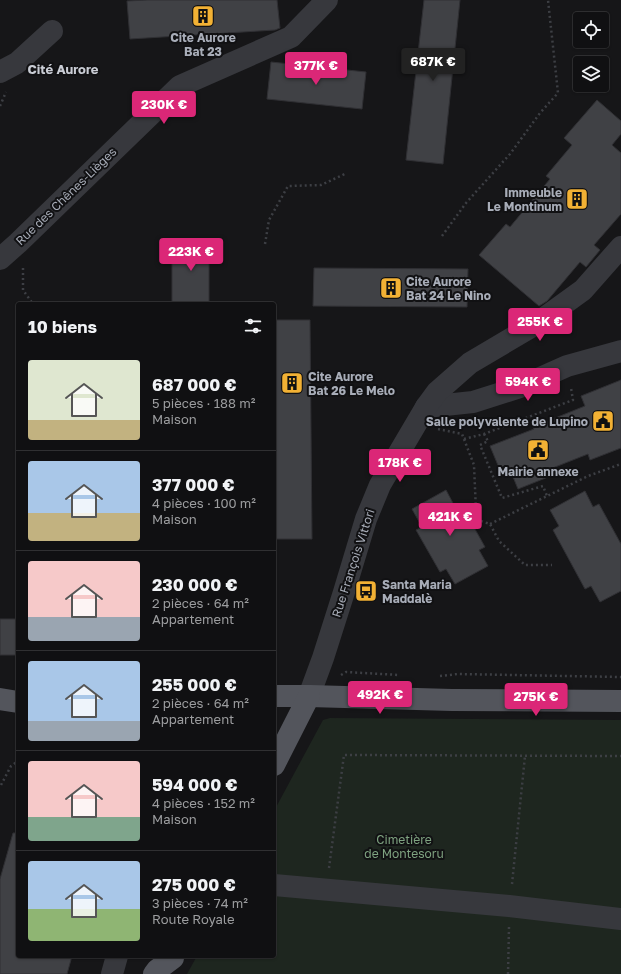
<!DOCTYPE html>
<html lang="fr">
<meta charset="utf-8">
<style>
:root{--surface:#101012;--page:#1e1e20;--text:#f1f3f6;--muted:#9c9d9f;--line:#303032;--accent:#db2777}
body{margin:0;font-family:"Golos Text",sans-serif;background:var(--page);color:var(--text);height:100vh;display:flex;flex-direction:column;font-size:15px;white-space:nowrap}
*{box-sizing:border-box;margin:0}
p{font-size:13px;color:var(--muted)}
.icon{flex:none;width:22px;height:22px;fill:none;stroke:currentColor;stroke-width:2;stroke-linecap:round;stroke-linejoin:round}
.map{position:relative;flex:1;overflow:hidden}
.panel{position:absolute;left:16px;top:302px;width:260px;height:656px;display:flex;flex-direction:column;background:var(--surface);border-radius:4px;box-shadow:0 1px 3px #0004,0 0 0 1px var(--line)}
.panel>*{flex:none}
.fabs{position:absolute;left:573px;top:12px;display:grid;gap:8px}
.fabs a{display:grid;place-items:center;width:36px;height:36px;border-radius:4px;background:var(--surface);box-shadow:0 1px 3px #0004,0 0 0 1px var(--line);font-size:20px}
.price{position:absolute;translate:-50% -34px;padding:0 9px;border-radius:4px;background:var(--accent);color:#fff;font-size:13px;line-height:26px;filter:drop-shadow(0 1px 2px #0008)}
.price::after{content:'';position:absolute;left:50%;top:24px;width:12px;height:9px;margin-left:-6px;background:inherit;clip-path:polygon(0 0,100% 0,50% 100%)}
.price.selected{background:#222;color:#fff}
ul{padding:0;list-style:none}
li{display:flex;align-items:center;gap:12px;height:100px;padding:0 12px}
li+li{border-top:1px solid var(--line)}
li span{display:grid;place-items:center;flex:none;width:112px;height:80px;border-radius:4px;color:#555}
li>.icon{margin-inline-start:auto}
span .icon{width:48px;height:48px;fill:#fffc;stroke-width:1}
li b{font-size:17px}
h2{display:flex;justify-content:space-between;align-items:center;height:48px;padding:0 12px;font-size:17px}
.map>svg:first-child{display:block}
.green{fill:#1e261f}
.building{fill:#404145;stroke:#303034}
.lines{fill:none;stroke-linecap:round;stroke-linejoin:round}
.path{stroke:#3d3f44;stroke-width:2.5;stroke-dasharray:2 3;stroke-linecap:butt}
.minor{stroke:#37383d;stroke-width:22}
.major{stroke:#53555c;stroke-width:22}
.labels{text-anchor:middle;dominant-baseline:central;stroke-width:4;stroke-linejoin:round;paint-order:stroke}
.poi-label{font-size:12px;font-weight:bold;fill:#a8adb8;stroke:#111113;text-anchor:start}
.street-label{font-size:12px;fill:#a8adb8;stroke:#111113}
.park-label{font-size:12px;fill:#7fa381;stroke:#111113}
.neighbourhood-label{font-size:13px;font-weight:bold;fill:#c9ccd4;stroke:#111113}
</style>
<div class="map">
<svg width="621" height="974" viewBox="0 0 621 974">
<rect width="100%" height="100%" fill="#161618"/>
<!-- green -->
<polygon class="green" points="330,718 621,720 621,974 187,974 197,956 274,956 274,811 323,720"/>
<!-- building -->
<g class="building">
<polygon points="147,0 277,0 280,28 275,30 130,39 127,1"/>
<polygon points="424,0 460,0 443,164 406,160"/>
<polygon points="271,62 366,72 362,109 267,99"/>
<polygon points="597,100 621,121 621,134 612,145 621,153 621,214 594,245 600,250 586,267 580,262 547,301 539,306 479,255 506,224 510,227 550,179 546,176 572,145 564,138"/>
<polygon points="209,239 209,304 172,304 172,240"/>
<polygon points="314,268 468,269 467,307 313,306"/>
<polygon points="274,320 310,320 312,539 275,539"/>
<polygon points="621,380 621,448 590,460 588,454 550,469 553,475 518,489 511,472 502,475 490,446 534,429 533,427 585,406 581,396"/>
<polygon points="446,490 455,507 461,504 485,547 479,550 488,566 455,584 446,569 440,572 416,530 422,527 412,509"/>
<polygon points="585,491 593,507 599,504 621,544 621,591 600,602 591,586 585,589 553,530 559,526 550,510"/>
<rect x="0" y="619" width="18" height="36"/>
<polygon points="13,833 18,833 18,956 72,956 67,974 0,974 0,879"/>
</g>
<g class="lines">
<!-- path -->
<g class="path">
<polyline points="0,106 6,92"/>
<polyline points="442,236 466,203 510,154 540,113 558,93 548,0"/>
<polyline points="265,244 269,220 288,186 321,185 347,173"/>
<polyline points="23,268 23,290 33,304"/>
<polyline points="438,429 462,434 474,465 476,511 481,521 490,524 499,541 525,565 552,565"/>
<polyline points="484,434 488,441 480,445 502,498 543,486 547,496"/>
<polyline points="464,439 484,434 573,400 571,388"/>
<polyline points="490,524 588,476 621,464"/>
<polyline points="341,675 346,672 399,675"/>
<polyline points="440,676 458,674 621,677"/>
<polyline points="1,785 11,766 18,761"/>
<polyline points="329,868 344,755 621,756"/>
<polyline points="512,884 525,756"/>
<polyline points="508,974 509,927"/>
</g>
<!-- minor -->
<g class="minor">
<polyline points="0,72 17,63 52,31"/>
<polyline points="0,259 18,243 180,86 291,37 327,0"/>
<polyline points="426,407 473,402 520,387 567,366 621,351"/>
<polyline points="309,696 323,658 344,592 366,519 380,485 426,407 437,392 470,363 536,324 583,290 621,247"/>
<polyline points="274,885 509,906 621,919"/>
<polyline points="112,974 117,956"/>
</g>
<!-- major -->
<g class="major">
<polyline points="274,696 309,696 452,700 621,701"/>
<polyline points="0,699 18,702"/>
<polyline points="274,765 309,696"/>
<polyline points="154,974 157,970 173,958"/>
</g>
</g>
<!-- icons -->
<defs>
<g id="building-square" transform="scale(1.15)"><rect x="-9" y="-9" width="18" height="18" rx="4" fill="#f2b134" stroke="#111113"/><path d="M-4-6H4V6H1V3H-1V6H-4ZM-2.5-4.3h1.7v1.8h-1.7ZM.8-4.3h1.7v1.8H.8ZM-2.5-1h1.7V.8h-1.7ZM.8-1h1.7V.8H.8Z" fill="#111"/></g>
<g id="civic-square" transform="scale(1.15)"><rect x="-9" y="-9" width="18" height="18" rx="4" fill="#f2b134" stroke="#111113"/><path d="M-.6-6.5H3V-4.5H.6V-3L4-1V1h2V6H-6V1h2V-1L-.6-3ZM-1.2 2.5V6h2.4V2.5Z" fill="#111"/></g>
<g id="bus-square" transform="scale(1.15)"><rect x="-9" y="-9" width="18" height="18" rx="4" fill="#f2b134" stroke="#111113"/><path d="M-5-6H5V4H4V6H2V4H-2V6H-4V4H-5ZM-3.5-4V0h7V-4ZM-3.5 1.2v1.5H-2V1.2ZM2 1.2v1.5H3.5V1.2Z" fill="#111"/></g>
</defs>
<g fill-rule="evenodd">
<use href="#building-square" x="203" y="16"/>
<use href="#building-square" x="577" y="199"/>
<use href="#building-square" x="391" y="288"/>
<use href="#building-square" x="292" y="383"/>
<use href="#civic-square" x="603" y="421"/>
<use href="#civic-square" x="538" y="450"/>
<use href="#bus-square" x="366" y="591"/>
</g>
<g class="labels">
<!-- poi labels -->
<g class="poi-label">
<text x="203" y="37" text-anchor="middle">Cite Aurore<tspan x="203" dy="14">Bat 23</tspan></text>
<text x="562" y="192" text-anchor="end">Immeuble<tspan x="562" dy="14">Le Montinum</tspan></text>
<text x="406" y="281">Cite Aurore<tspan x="406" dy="14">Bat 24 Le Nino</tspan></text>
<text x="308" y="376">Cite Aurore<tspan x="308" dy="14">Bat 26 Le Melo</tspan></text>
<text x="588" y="421" text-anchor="end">Salle polyvalente de Lupino</text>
<text x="538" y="471" text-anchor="middle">Mairie annexe</text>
<text x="382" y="584">Santa Maria<tspan x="382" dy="14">Maddalè</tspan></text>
</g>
<!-- street labels -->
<g class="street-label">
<text transform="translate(66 196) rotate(-44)">Rue des Chênes-Lièges</text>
<text transform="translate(353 563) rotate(-72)">Rue François Vittori</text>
</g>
<!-- park labels -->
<g class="park-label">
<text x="404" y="839">Cimetière<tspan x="404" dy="14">de Montesoru</tspan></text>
</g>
<!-- neighbourhood labels -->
<g class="neighbourhood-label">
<text x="63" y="69">Cité Aurore</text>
</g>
</g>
</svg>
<div class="fabs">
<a><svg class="icon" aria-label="locate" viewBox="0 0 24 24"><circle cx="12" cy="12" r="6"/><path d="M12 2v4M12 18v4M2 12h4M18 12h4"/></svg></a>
<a><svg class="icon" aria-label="layers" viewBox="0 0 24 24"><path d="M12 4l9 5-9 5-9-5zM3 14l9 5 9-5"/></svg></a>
</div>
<b class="price selected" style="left:433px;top:82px">687K €</b>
<b class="price" style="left:316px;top:86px">377K €</b>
<b class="price" style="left:164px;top:125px">230K €</b>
<b class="price" style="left:191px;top:272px">223K €</b>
<b class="price" style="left:540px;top:342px">255K €</b>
<b class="price" style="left:528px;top:402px">594K €</b>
<b class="price" style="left:400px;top:483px">178K €</b>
<b class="price" style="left:450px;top:537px">421K €</b>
<b class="price" style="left:380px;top:715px">492K €</b>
<b class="price" style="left:536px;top:717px">275K €</b>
<section class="panel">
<h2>10 biens<svg class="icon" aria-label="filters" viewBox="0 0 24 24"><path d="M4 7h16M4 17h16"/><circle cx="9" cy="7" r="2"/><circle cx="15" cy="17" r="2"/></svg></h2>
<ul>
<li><span style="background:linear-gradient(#dfe7d0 75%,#c2b280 0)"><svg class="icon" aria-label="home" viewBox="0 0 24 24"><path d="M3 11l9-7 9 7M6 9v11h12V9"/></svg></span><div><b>687 000 €</b><p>5 pièces · 188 m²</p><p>Maison</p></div></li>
<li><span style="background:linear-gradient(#a9c7e8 65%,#c2b280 0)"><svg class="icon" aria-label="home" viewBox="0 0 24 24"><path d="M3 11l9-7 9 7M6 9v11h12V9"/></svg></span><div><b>377 000 €</b><p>4 pièces · 100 m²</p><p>Maison</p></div></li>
<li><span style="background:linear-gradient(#f6c9c9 70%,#9aa5b1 0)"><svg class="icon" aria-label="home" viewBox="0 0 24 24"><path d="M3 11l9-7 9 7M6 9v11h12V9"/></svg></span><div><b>230 000 €</b><p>2 pièces · 64 m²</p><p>Appartement</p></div></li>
<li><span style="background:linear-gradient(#a9c7e8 75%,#9aa5b1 0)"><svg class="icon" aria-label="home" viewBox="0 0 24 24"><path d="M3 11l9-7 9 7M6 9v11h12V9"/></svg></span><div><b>255 000 €</b><p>2 pièces · 64 m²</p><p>Appartement</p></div></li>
<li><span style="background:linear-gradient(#f6c9c9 70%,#7fa58c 0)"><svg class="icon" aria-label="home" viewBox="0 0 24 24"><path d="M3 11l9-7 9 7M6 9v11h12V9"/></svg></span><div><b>594 000 €</b><p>4 pièces · 152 m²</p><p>Maison</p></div></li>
<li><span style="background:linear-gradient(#a9c7e8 60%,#8fb573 0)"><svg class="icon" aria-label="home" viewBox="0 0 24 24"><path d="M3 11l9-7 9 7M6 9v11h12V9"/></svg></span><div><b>275 000 €</b><p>3 pièces · 74 m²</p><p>Route Royale</p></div></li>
</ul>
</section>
</div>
